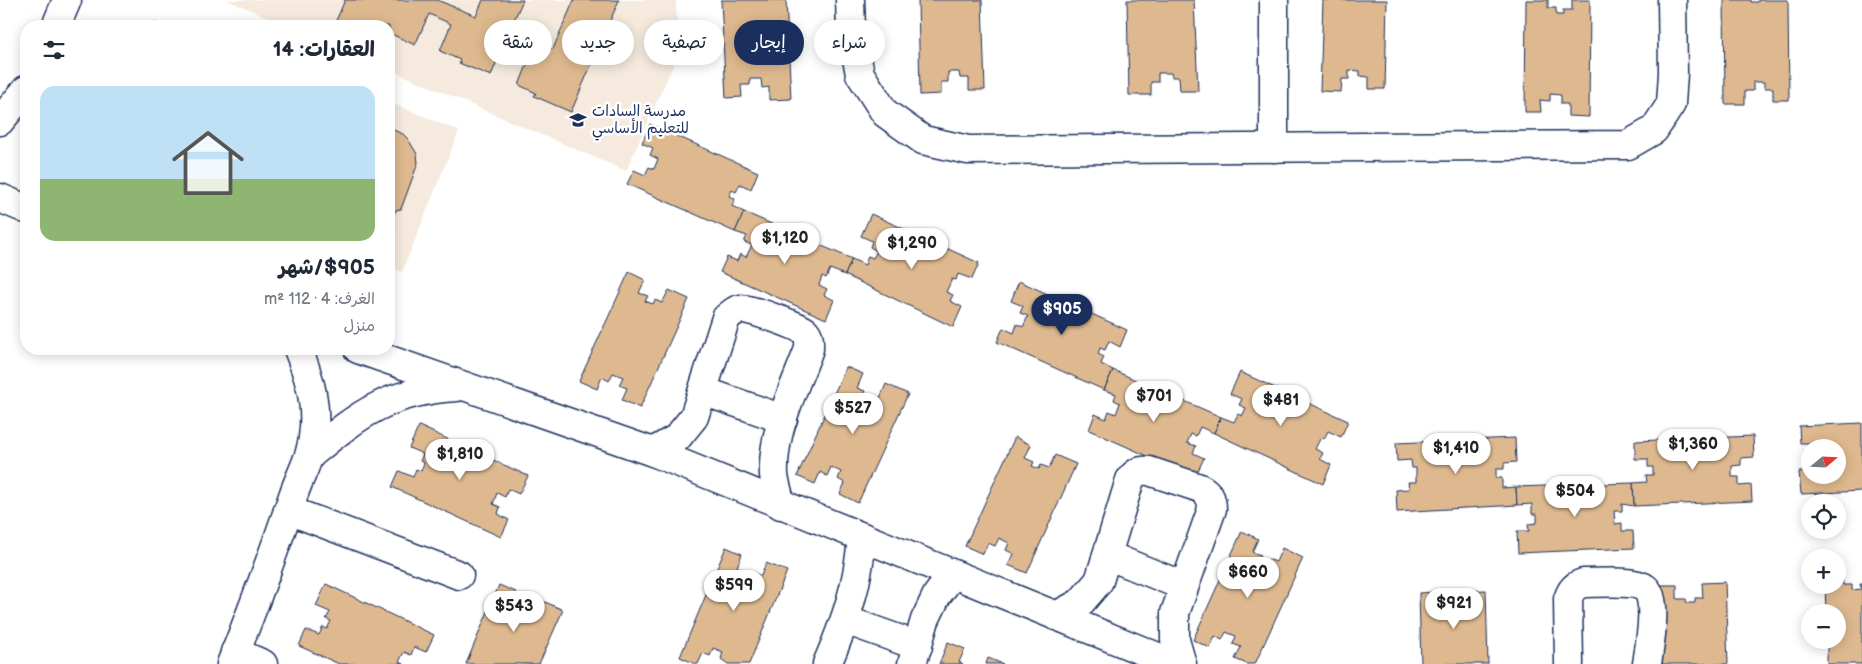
<!DOCTYPE html>
<html lang="ar">
<meta charset="utf-8">
<style>
:root{--surface:#fff;--page:#f6f6f7;--text:#1f2937;--muted:#747a83;--line:#e0e1e3;--accent:#1b2f5e}
body{margin:0;font-family:"Balsamiq Sans","Playpen Sans Arabic",sans-serif;background:var(--page);color:var(--text);direction:rtl;height:100vh;display:flex;flex-direction:column;font-size:19px;white-space:nowrap}
*{box-sizing:border-box;margin:0}
p{font-size:16px;color:var(--muted)}
.icon{flex:none;width:28px;height:28px;fill:none;stroke:currentColor;stroke-width:2;stroke-linecap:round;stroke-linejoin:round}
.map{position:relative;flex:1;overflow:hidden;direction:ltr}
.details{position:absolute;left:20px;top:20px;width:375px;height:335px;display:flex;flex-direction:column;background:var(--surface);border-radius:20px;box-shadow:0 2px 12px #0003;direction:rtl}
.details>*{flex:none}
.top-card{position:absolute;left:410px;top:20px;width:475px;height:45px;direction:rtl;display:flex;gap:10px}
.needle{width:32px;rotate:71deg}
.fabs{position:absolute;left:1801px;top:439px;display:grid;gap:10px}
.fabs a{display:grid;place-items:center;width:45px;height:45px;border-radius:50%;background:var(--surface);box-shadow:0 2px 12px #0003;font-size:25px}
.price{position:absolute;translate:-50% -42px;padding:0 11px;border-radius:18px;background:#fff;color:#222;font-size:16px;line-height:32px;filter:drop-shadow(0 1px 2px #0008)}
.price::after{content:'';position:absolute;left:50%;top:30px;width:15px;height:11px;margin-left:-8px;background:inherit;clip-path:polygon(0 0,100% 0,50% 100%)}
.price.on{background:var(--accent);color:#fff}
ul{padding:0;list-style:none}
li{display:grid;align-content:center;gap:10px;height:265px;padding:0 20px}
li+li{border-top:1px solid var(--line)}
li span{display:grid;place-items:center;height:155px;border-radius:15px;color:#555}
li>.icon{margin-inline-start:auto}
span .icon{width:90px;height:90px;fill:#fffc;stroke-width:1}
li b{font-size:21px}
h2{display:flex;justify-content:space-between;align-items:center;height:60px;padding:0 20px;font-size:21px}
.pill{padding:0 18px;border-radius:22px;background:var(--surface);box-shadow:0 2px 12px #0003;font-size:18px;line-height:45px}
.pill.on{background:var(--accent);color:#fff}
.map>svg:first-child{display:block}
.built{fill:#f5eadd}
.building{fill:#deb98f;stroke:#1b2f5e}
.lines{fill:none;stroke-linecap:round;stroke-linejoin:round}
.minor-casing{stroke:#1b2f5e;stroke-width:31}
.minor{stroke:#fff;stroke-width:28}
.labels{text-anchor:middle;dominant-baseline:central;stroke-width:5;stroke-linejoin:round;paint-order:stroke}
.poi-label{font-size:15px;fill:#1b2f5e;stroke:#fff;text-anchor:start}
</style>
<div class="map">
<svg width="1862" height="664" viewBox="0 0 1862 664">
<rect width="100%" height="100%" fill="#fff"/>
<filter id="ink" filterUnits="userSpaceOnUse"><feTurbulence type="fractalNoise" baseFrequency=".02" numOctaves="2"/><feDisplacementMap in="SourceGraphic" scale="10" xChannelSelector="R" yChannelSelector="G"/><feConvolveMatrix kernelMatrix="1 2 1 2 8 2 1 2 1" color-interpolation-filters="sRGB"/></filter>
<g filter="url(#ink)">
<!-- built -->
<g class="built">
<polygon points="227,0 676,0 678,54 626,171 389,69 389,26 288,26"/>
<polygon points="389,102 459,131 402,272 389,266"/>
</g>
<!-- building -->
<g class="building">
<polygon points="345,0 437,0 476,16 483,0 523,0 510,29 553,49 574,0 619,0 571,112 534,96 536,93 519,85 531,55 504,43 491,76 459,63 460,60 440,51 451,24 429,14 415,45 389,33 389,26 342,26 335,23"/>
<polygon points="721,0 786,0 791,99 769,100 769,87 762,88 761,79 750,79 750,85 741,85 742,97 726,98"/>
<polygon points="918,0 982,0 985,90 969,90 969,78 960,78 959,72 948,72 948,82 941,82 941,94 920,95"/>
<polygon points="1127,0 1194,0 1198,91 1180,91 1179,77 1172,77 1171,73 1158,73 1158,82 1151,82 1151,95 1129,95"/>
<polygon points="1323,0 1387,0 1385,89 1369,89 1369,77 1360,76 1360,71 1349,70 1349,79 1342,79 1341,92 1320,91"/>
<polygon points="1526,0 1548,0 1548,8 1556,8 1556,15 1563,15 1563,10 1572,10 1572,0 1590,0 1589,117 1568,116 1568,104 1561,104 1561,95 1550,94 1550,101 1540,100 1541,112 1525,112"/>
<polygon points="1724,0 1751,0 1751,2 1758,2 1758,0 1788,0 1789,100 1773,100 1773,88 1764,88 1764,82 1753,82 1753,91 1745,91 1745,104 1725,104"/>
<polygon points="154,22 164,26 152,26"/>
<polygon points="650,124 758,172 751,189 740,184 736,192 732,190 729,196 735,199 732,206 744,212 735,232 627,184 634,170 645,175 649,167 654,169 658,159 650,155 653,148 642,143"/>
<polygon points="389,128 403,134 408,139 417,154 418,163 401,209 396,210 392,218 395,223 389,238"/>
<polygon points="744,212 852,259 845,275 830,269 826,278 822,276 819,285 827,289 824,295 834,300 826,319 720,272 727,257 737,261 740,254 746,257 752,245 744,242 747,236 735,232"/>
<polygon points="871,214 979,263 972,279 958,274 956,280 952,279 946,292 953,295 950,301 962,307 953,327 845,275 852,259 865,265 868,256 873,258 877,251 870,247 872,241 861,236"/>
<polygon points="629,272 645,280 639,293 648,296 645,301 653,304 655,300 662,303 669,290 689,299 640,408 622,400 627,388 619,385 623,377 613,373 609,381 602,377 597,389 579,381"/>
<polygon points="1019,281 1127,330 1120,347 1109,341 1105,350 1100,348 1098,354 1104,357 1101,364 1113,370 1104,390 997,342 1003,328 1014,333 1017,324 1023,327 1028,316 1020,313 1023,306 1011,301"/>
<polygon points="846,367 863,374 857,388 865,391 863,395 871,399 873,395 880,398 886,384 908,394 858,503 840,494 845,483 838,479 841,472 831,467 827,476 820,472 815,484 797,476"/>
<polygon points="1113,370 1221,417 1214,433 1200,427 1196,436 1191,434 1187,443 1196,446 1193,453 1204,458 1195,477 1089,430 1095,414 1106,419 1109,411 1116,414 1120,403 1114,400 1116,394 1104,390"/>
<polygon points="1240,372 1348,421 1341,437 1328,431 1324,439 1321,437 1315,449 1323,453 1320,459 1331,465 1323,484 1214,433 1221,417 1234,422 1238,414 1242,416 1246,408 1239,405 1242,399 1230,394"/>
<polygon points="1862,423 1862,491 1801,494 1799,472 1810,472 1810,475 1838,475 1838,448 1815,448 1815,443 1800,443 1799,426"/>
<polygon points="419,426 528,476 519,494 508,489 505,497 497,493 493,504 500,507 498,514 509,520 501,537 392,487 399,471 413,477 416,469 421,471 424,463 420,461 423,454 409,448"/>
<polygon points="1753,436 1754,457 1741,458 1741,465 1732,466 1732,477 1739,477 1739,486 1751,485 1752,501 1634,506 1633,483 1647,482 1646,475 1653,475 1653,467 1648,467 1648,459 1635,459 1635,441"/>
<polygon points="1015,437 1031,445 1025,458 1034,462 1032,466 1039,469 1041,465 1049,468 1055,455 1076,464 1027,573 1008,565 1014,554 1006,550 1009,543 999,538 995,546 988,543 983,554 965,546"/>
<polygon points="1515,438 1516,462 1504,463 1504,469 1496,469 1496,478 1502,478 1502,488 1516,487 1517,505 1397,512 1396,490 1409,489 1408,482 1416,482 1416,468 1412,468 1411,460 1397,461 1396,443"/>
<polygon points="1633,483 1634,506 1622,504 1622,511 1614,511 1615,524 1622,523 1622,531 1633,531 1634,548 1518,553 1517,531 1529,531 1528,524 1537,523 1537,514 1532,514 1532,504 1517,505 1516,487"/>
<polygon points="1242,531 1258,539 1252,552 1261,555 1259,559 1266,563 1268,559 1276,562 1282,548 1303,558 1255,664 1247,664 1235,659 1241,647 1233,644 1236,636 1226,632 1222,640 1215,636 1210,648 1193,640"/>
<polygon points="726,547 742,554 737,567 745,571 743,575 751,578 753,573 761,576 766,563 787,571 749,664 728,664 721,659 723,652 713,648 710,656 703,653 698,664 696,664 680,657"/>
<polygon points="1838,571 1842,571 1843,585 1852,585 1852,590 1861,589 1860,584 1862,584 1862,664 1827,664 1827,640 1838,640 1838,612 1826,612 1825,585 1838,585"/>
<polygon points="1725,582 1728,664 1661,664 1659,585 1677,585 1677,599 1686,599 1687,603 1695,603 1695,598 1703,598 1702,583"/>
<polygon points="326,584 434,635 426,652 414,647 411,655 404,652 399,662 404,664 339,664 299,646 306,630 319,635 323,627 327,629 331,621 326,619 330,612 316,606"/>
<polygon points="499,585 516,592 510,605 517,608 515,612 528,618 531,610 538,613 543,601 563,610 539,664 466,664"/>
<polygon points="1486,590 1488,664 1421,664 1419,593 1437,592 1438,606 1447,606 1447,611 1455,611 1455,606 1463,606 1463,591"/>
<polygon points="948,642 965,649 959,662 963,664 939,664"/>
<polygon points="988,658 1003,664 986,664"/>
</g>
<g class="lines">
<!-- minor casing -->
<g class="minor-casing">
<g id="minor">
<polyline points="850,0 851,29 860,74 885,113 923,140 968,150 1628,145 1654,130 1671,104 1673,73 1672,0"/>
<polyline points="56,26 67,0"/>
<polyline points="0,121 26,90"/>
<polyline points="1274,148 1274,0"/>
<polyline points="0,198 26,209"/>
<polyline points="358,349 653,452 1175,664"/>
<polyline points="703,391 783,419"/>
<path d="M653,452L677,438L694,417L726,318C731,314 735,309 742,309C750,309 800,326 805,331C810,336 809,343 809,349C794,389 772,431 774,475C775,484 779,495 781,505"/>
<path d="M310,455C360,413 390,391 457,387"/>
<polyline points="288,510 459,575"/>
<polyline points="1107,555 1183,586"/>
<path d="M1056,616L1080,603L1099,581L1130,480C1135,472 1140,470 1149,471L1200,488C1209,493 1212,498 1212,509L1175,613V640L1182,664"/>
<polyline points="845,620 918,646"/>
<polyline points="235,652 263,664"/>
<path d="M231,664C253,608 274,552 293,496C302,470 313,455 314,427C316,399 308,374 298,349"/>
<path d="M827,664C846,620 858,586 862,537"/>
<polyline points="912,664 925,620 937,595 953,574"/>
<path d="M1569,664L1568,599C1571,590 1574,586 1583,583C1598,583 1635,580 1645,588C1659,598 1649,648 1647,664"/>
</g>
</g>
<!-- minor -->
<use href="#minor" class="minor"/>
</g>
</g>
<!-- icons -->
<defs>
<g id="school-bare" transform="scale(1.35)"><path d="M0-5L7-2L0 1L-7-2ZM-4 1L0 2.5L4 1V4Q0 6-4 4Z" fill="#1b2f5e" stroke="#fff" stroke-width="2.5" paint-order="stroke"/></g>
</defs>
<g fill-rule="evenodd">
<use href="#school-bare" x="578" y="120"/>
</g>
<g class="labels">
<!-- poi labels -->
<g class="poi-label">
<text x="592" y="111">مدرسة السادات<tspan x="592" dy="17">للتعليم الأساسي</tspan></text>
</g>
</g>
</svg>
<div class="fabs">
<a><svg class="needle" viewBox="-14 -14 28 28"><path d="M0-13l5 13h-10z" fill="#e53935"/><path d="M0 13l5-13h-10z" fill="#747a83"/></svg></a>
<a><svg class="icon" aria-label="locate" viewBox="0 0 24 24"><circle cx="12" cy="12" r="6"/><path d="M12 2v4M12 18v4M2 12h4M18 12h4"/></svg></a>
<a>+</a>
<a>−</a>
</div>
<b class="price" style="left:785px;top:265px">$1,120</b>
<b class="price" style="left:912px;top:270px">$1,290</b>
<b class="price on" style="left:1062px;top:336px">$905</b>
<b class="price" style="left:1154px;top:423px">$701</b>
<b class="price" style="left:1281px;top:427px">$481</b>
<b class="price" style="left:853px;top:435px">$527</b>
<b class="price" style="left:1693px;top:471px">$1,360</b>
<b class="price" style="left:1456px;top:475px">$1,410</b>
<b class="price" style="left:460px;top:481px">$1,810</b>
<b class="price" style="left:1575px;top:518px">$504</b>
<b class="price" style="left:1248px;top:599px">$660</b>
<b class="price" style="left:734px;top:612px">$599</b>
<b class="price" style="left:1454px;top:630px">$921</b>
<b class="price" style="left:514px;top:633px">$543</b>
<div class="top-card">
<a class="pill">شراء</a>
<a class="pill on">إيجار</a>
<a class="pill">تصفية</a>
<a class="pill">جديد</a>
<a class="pill">شقة</a>
</div>
<section class="details">
<h2>العقارات: 14<svg class="icon" aria-label="filters" viewBox="0 0 24 24"><path d="M4 7h16M4 17h16"/><circle cx="9" cy="7" r="2"/><circle cx="15" cy="17" r="2"/></svg></h2>
<ul>
<li><span style="background:linear-gradient(#bfe0f5 60%,#8fb573 0)"><svg class="icon" aria-label="home" viewBox="0 0 24 24"><path d="M3 11l9-7 9 7M6 9v11h12V9"/></svg></span><div><b>$905/شهر</b><p>الغرف: 4 · 112 m²</p><p>منزل</p></div></li>
</ul>
</section>
</div>
